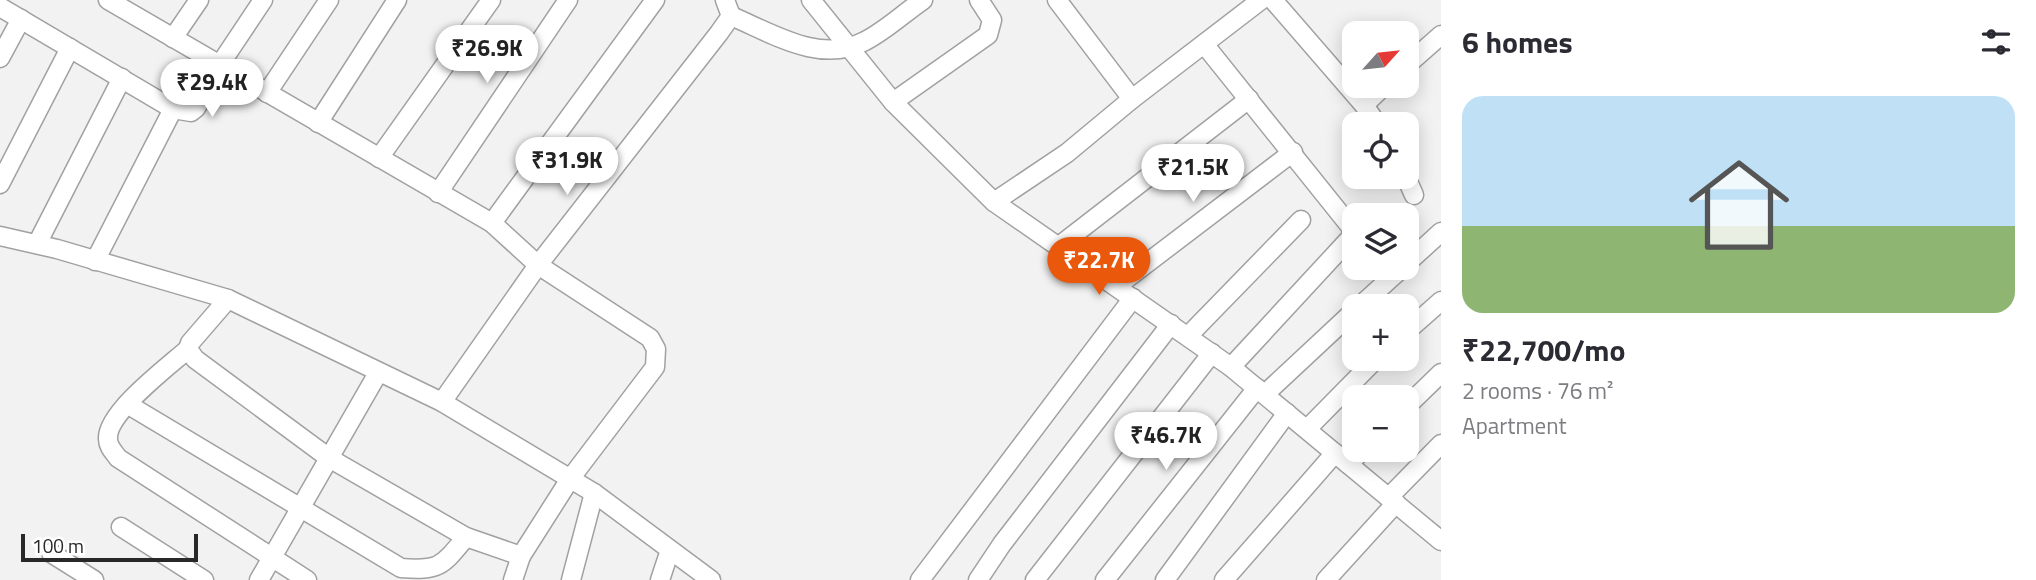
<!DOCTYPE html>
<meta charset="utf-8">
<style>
:root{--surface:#fff;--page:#f7f7f7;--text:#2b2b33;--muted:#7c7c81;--line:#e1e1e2;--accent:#ea580c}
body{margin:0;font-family:"Titillium Web",sans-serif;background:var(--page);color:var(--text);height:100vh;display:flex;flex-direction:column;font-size:26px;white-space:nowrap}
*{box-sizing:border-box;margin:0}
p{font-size:23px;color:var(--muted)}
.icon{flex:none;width:38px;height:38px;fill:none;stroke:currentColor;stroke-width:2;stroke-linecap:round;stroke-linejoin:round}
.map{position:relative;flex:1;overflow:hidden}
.panel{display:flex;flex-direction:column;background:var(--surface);width:595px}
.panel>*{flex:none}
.needle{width:46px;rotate:63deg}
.fabs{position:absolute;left:1342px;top:21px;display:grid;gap:14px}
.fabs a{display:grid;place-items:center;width:77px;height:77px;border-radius:14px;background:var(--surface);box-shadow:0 4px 18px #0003;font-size:35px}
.scale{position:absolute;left:21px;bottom:18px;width:177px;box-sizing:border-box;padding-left:7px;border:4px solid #272828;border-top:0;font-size:19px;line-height:24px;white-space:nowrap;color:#272828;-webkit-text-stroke:5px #fff;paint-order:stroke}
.price{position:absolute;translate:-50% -60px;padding:0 16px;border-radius:24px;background:#fff;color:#222;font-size:23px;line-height:46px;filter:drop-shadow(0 2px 4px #0008)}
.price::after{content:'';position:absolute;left:50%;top:42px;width:21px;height:16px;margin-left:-10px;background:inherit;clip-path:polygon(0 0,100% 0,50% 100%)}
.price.selected{background:var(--accent);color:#fff}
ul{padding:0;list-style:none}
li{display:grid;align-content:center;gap:14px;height:371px;padding:0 21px}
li+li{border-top:2px solid var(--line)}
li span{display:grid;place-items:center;height:217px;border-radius:21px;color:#555}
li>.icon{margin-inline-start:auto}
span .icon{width:126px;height:126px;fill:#fffc;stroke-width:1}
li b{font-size:30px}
h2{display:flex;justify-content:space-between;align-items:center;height:84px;padding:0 21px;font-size:30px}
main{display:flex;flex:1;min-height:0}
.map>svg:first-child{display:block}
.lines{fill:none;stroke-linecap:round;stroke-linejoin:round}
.minor-casing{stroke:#a1a1a2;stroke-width:21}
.minor{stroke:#fff;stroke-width:18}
</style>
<main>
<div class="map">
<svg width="1441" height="580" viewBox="0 0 1441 580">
<rect width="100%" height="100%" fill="#f2f2f3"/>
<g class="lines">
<!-- minor casing -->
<g class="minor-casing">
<g id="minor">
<polyline points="108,0 492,223"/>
<polyline points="811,0 893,102 994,202 1231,367 1441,541"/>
<polyline points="1057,0 1132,99 1261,0"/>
<polyline points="1273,0 1364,105 1377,124"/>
<polyline points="0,7 173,109 95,261"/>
<path d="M731,16C772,33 820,65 865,41C885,31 904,13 923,0"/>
<polyline points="173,38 199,0"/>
<polyline points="1204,44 1354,231"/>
<polyline points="0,58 21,19"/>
<polyline points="1407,65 1441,35"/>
<polyline points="267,93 329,0"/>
<polyline points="893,102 988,35 992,20 979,0"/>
<polyline points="1364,105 1384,86"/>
<polyline points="173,109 191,112 196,108 219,66 263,0"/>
<polyline points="318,123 397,0"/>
<polyline points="379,158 491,0"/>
<polyline points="1406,177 1414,195"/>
<polyline points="0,184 70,48"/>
<polyline points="438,193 568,0"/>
<polyline points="994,202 1067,153 1132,99"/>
<polyline points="0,236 57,249 228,299 442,402 594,493 711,580"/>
<polyline points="37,244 122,78"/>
<polyline points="1059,246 1249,99"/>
<polyline points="1407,263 1441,232"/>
<polyline points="1117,286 1293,152"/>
<polyline points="228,299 190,343 188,349 195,359 329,458 466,537 521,556 570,479 655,367 656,349 650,338 538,265 492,223 655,0"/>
<polyline points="1360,306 1402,268"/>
<polyline points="1407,331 1441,301"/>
<polyline points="1188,336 1301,220"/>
<path d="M188,349C169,366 106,413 108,439C108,447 114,452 118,458L307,580"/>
<polyline points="1231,367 1354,234"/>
<polyline points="1265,394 1354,311"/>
<polyline points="442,402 538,265 719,33 731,16 725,0"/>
<path d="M127,404L401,568C440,571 442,566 466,537"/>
<polyline points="1407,406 1441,373"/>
<polyline points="1307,429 1376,359"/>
<polyline points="1348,464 1363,450"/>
<polyline points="1389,497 1441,444"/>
<polyline points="121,527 204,580"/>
<polyline points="51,553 94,580"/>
<polyline points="259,580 378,373"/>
<polyline points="513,580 521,556"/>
<polyline points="571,580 594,493"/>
<polyline points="660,580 670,550"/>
<polyline points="920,580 1133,298"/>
<polyline points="978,580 1002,544 1171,324"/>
<polyline points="1035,580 1212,353"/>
<polyline points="1105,580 1257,388"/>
<polyline points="1165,580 1287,413"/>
<polyline points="1224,580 1335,453"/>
<polyline points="1326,580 1396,503"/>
</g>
</g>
<!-- minor -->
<use href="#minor" class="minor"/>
</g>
</svg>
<div class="fabs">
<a><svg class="needle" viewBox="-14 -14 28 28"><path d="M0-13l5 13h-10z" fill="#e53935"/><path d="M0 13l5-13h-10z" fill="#7c7c81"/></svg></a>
<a><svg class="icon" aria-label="locate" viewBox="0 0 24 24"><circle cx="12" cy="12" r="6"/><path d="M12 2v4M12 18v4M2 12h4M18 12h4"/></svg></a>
<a><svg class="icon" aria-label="layers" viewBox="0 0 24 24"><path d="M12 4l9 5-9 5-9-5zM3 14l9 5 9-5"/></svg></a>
<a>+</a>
<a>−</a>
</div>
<div class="scale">100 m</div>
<b class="price" style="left:487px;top:85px">₹26.9K</b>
<b class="price" style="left:212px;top:119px">₹29.4K</b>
<b class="price" style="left:567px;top:197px">₹31.9K</b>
<b class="price" style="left:1193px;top:204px">₹21.5K</b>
<b class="price selected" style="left:1099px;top:297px">₹22.7K</b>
<b class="price" style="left:1166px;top:472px">₹46.7K</b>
</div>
<section class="panel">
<h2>6 homes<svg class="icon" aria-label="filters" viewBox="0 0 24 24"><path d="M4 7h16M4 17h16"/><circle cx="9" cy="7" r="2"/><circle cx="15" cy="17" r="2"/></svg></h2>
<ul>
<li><span style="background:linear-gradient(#bfe0f5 60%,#8fb573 0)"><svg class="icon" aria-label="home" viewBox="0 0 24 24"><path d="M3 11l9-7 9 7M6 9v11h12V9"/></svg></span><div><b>₹22,700/mo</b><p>2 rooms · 76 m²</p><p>Apartment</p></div></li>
</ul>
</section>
</main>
